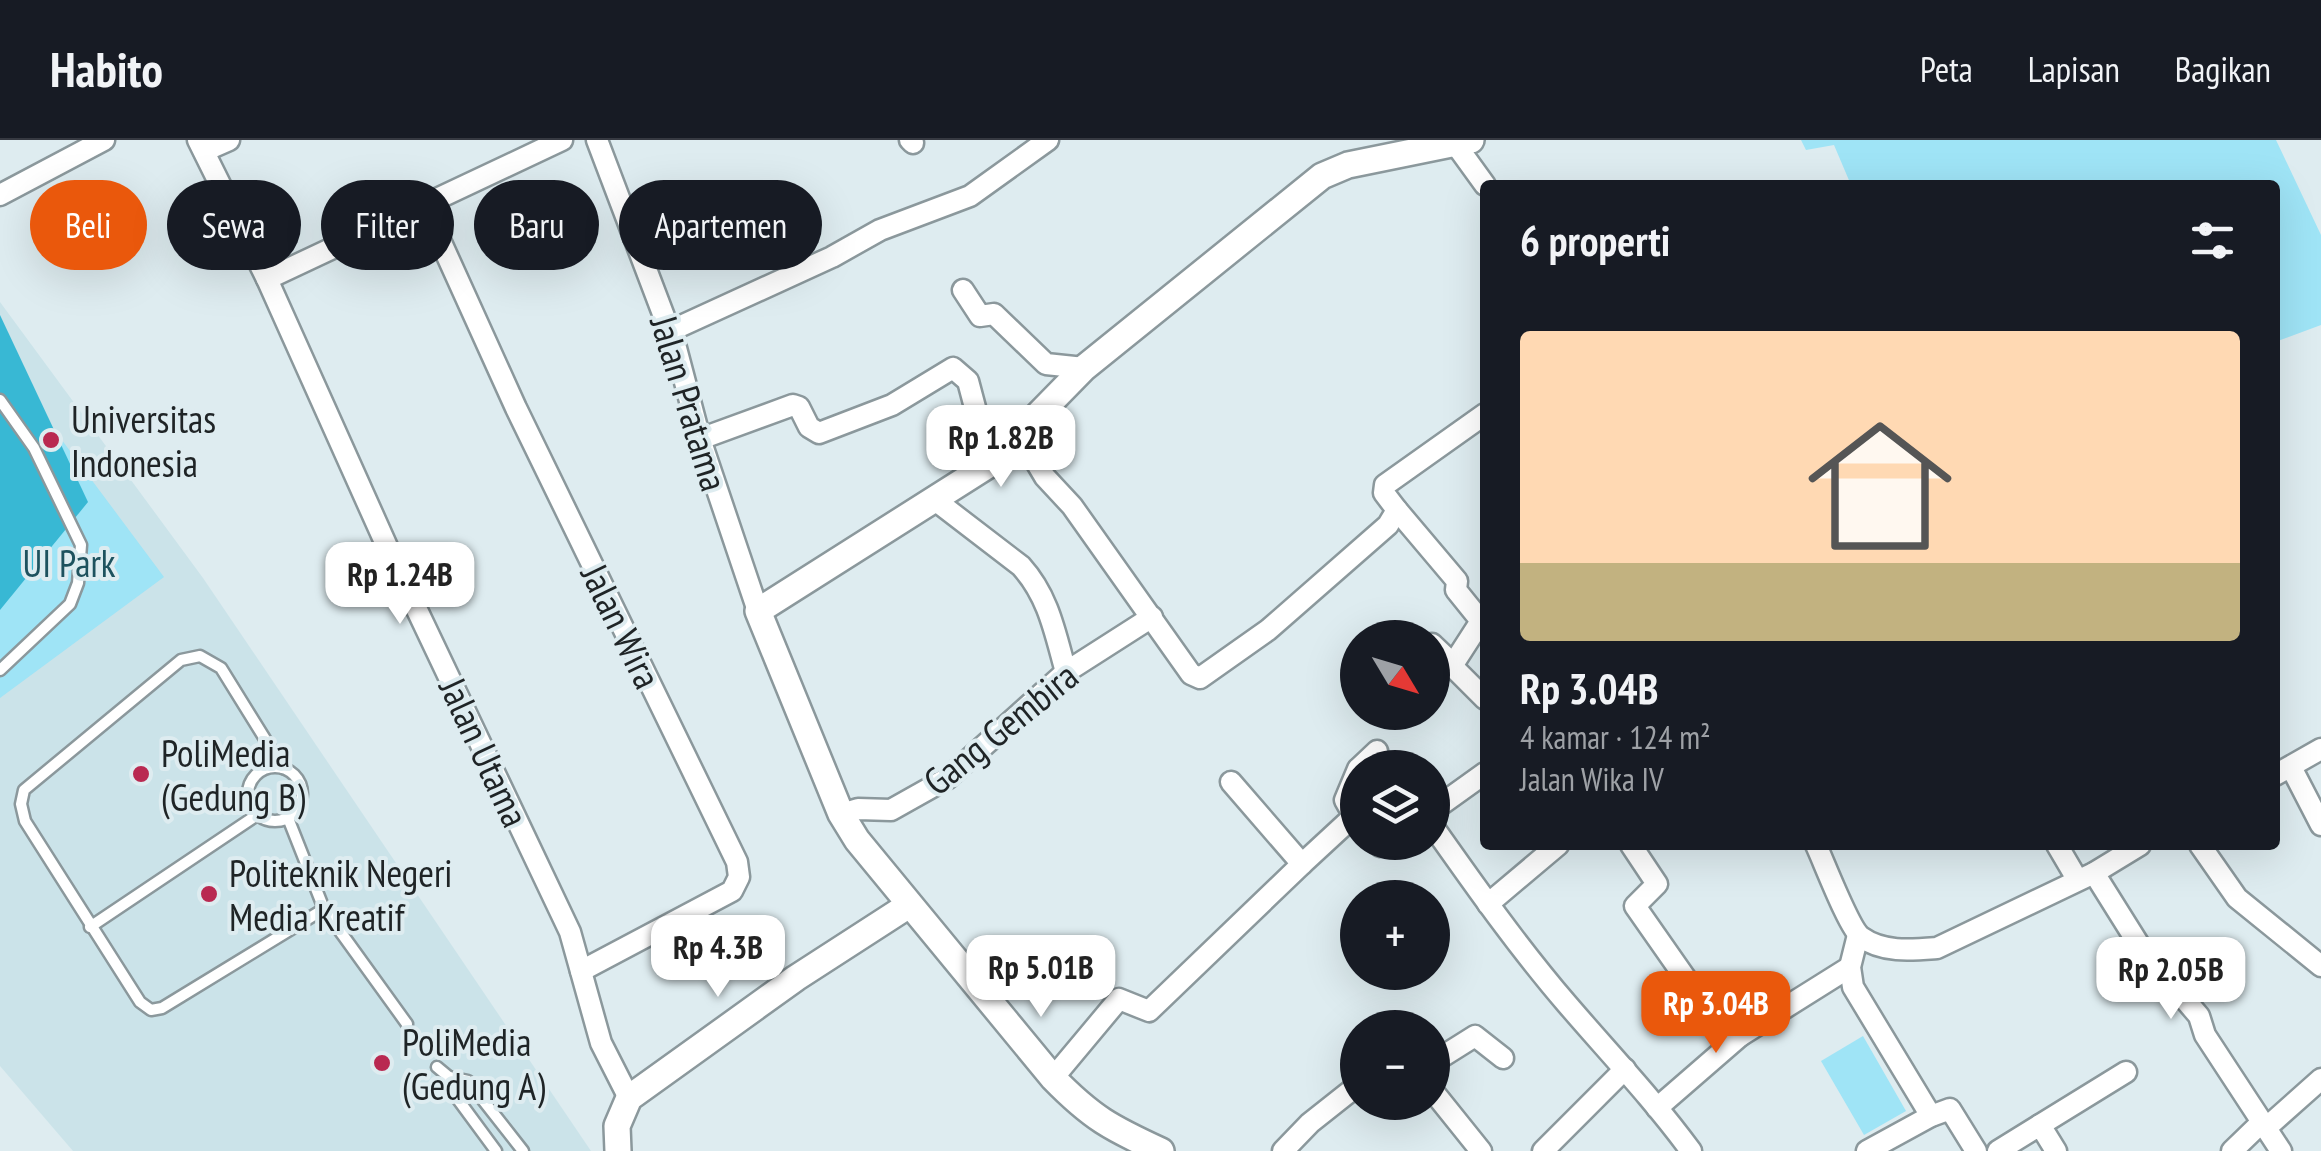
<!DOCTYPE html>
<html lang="id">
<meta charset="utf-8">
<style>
:root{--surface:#171b24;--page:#20242c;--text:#f1f3f6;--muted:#9ea1a6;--line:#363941;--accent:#ea580c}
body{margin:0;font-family:"PT Sans Narrow",sans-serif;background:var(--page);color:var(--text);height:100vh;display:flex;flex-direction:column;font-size:38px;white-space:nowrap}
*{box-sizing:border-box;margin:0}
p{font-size:32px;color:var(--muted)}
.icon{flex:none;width:55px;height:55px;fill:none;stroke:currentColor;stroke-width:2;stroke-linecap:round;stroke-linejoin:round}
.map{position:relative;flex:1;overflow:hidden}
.panel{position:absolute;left:1480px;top:40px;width:800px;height:670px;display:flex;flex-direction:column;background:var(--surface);border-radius:10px;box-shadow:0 10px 40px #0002}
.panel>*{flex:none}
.hud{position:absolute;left:30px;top:40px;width:950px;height:90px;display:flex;gap:20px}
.needle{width:65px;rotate:128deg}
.controls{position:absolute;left:1340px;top:480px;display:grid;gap:20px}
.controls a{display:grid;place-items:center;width:110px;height:110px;border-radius:50%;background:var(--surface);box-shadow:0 10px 40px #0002;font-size:50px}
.price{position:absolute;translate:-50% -85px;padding:0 22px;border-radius:20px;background:#fff;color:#222;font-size:32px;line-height:65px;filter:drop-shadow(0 2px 5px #0008)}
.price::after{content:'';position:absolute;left:50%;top:60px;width:30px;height:22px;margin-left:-15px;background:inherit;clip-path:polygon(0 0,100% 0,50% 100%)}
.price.current{background:var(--accent);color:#fff}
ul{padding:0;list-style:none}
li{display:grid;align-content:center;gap:20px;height:530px;padding:0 40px}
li+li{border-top:2px solid var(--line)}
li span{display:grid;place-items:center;height:310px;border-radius:10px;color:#555}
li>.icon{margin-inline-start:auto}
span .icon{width:180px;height:180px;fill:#fffc;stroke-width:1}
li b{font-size:42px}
h2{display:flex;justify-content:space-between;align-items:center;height:120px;padding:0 40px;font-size:42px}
.tag{padding:0 35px;border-radius:45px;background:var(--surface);box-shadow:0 10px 40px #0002;font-size:35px;line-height:90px}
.tag.current{background:var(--accent);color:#fff}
header{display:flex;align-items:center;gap:60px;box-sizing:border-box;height:140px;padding:0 50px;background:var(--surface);border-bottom:2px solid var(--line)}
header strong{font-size:48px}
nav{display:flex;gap:55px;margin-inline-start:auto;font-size:35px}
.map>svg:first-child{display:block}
.built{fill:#cbe3e9}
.green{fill:#9fe4f6}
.forest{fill:#38b8d4}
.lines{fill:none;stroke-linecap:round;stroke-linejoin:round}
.service-casing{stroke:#8b989c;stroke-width:15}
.minor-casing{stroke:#8b989c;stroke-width:25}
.tertiary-casing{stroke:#8b989c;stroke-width:30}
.service{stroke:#fff;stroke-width:10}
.minor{stroke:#fff;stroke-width:20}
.tertiary{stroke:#fff;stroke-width:25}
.poi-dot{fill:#b92951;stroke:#deecf0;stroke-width:4}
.labels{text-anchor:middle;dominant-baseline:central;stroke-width:8;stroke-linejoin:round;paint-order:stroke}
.street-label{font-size:38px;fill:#1f2426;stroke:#deecf0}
.poi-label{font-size:38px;fill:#1f2426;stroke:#deecf0;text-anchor:start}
.park-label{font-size:38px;fill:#1e525e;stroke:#deecf0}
</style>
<header>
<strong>Habito</strong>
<nav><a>Peta</a><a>Lapisan</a><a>Bagikan</a></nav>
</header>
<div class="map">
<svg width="2321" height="1011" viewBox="0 0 2321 1011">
<rect width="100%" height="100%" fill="#deecf0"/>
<!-- built -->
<polygon class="built" points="0,162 203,438 591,1011 73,1011 0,926"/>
<!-- green -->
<g class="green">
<polygon points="1801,0 2276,0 2321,95 2321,185 2275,202 2275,45 1851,45 1834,5 1806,10"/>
<polygon points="0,217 164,437 0,558"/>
<polygon points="1863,896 1906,971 1864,995 1821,921"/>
</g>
<!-- forest -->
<polygon class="forest" points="0,175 88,362 0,470"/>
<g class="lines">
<!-- service casing -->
<g class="service-casing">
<g id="service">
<polyline points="0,260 34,308 81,405 78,443 70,464 0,530"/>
<circle cx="275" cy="654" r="27"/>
<polyline points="283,628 221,528 200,516 181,520 24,650 21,664 25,681 140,862 151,870 162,868 324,769"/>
<polyline points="288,678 324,769 407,884"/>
<polyline points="90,787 257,675"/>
<polyline points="437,927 449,937 454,954 496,1011"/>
<polyline points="449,937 468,941 523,1011"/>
</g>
</g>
<!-- minor casing -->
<g class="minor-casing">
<g id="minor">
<polyline points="198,0 267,139 389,411 570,792 601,903 629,958"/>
<polyline points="597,0 676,208 700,299 758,471"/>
<polyline points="910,0 913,3"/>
<polyline points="1456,5 1485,45"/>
<polyline points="204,11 229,0"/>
<polyline points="0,55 104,0"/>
<polyline points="425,67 516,268 737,722 739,737 732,751 581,831"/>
<polyline points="267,139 562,0"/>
<polyline points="963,150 980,176 994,174 1046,224 1084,228"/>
<polyline points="670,191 832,117 880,90 970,56 1048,0"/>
<polyline points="1020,295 1045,337 1072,366 1191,534 1200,538 1268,490 1388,385 1397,370 1384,353 1385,345 1485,274"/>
<polyline points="700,299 793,265 799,267 809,287 819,293 892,265 953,228 968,241 990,324"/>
<path d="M935,360L1021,426C1049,457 1055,493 1066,532"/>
<polyline points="1397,370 1457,441 1456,450 1481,481 1452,526 1485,559"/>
<polyline points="1432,504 1452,523"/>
<polyline points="2291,627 2321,685"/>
<polyline points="1359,628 1377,611"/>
<polyline points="2275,635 2321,609"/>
<polyline points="1432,671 1485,633"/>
<polyline points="841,674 858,669 891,670 948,638 1066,532 1152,477"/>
<path d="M1432,685C1475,746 1518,807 1567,864C1609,913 1653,959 1691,1011"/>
<polyline points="1376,702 1380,706 1388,702"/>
<polyline points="1631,705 1657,744 1635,766 1721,889 1740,896 1850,827"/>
<path d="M1816,705C1824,722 1849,788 1861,797C1883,813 1912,810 1937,808L2094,733L2140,705"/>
<polyline points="2057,705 2077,739"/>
<polyline points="2200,705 2237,758 2321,826"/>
<polyline points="1302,724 1354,676 1345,660 1358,629"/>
<polyline points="2094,733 2141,808 2199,876 2205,895 2281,1011"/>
<polyline points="1488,764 1558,705"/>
<polyline points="1858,795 1850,827 1853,847 1931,976"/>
<polyline points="1432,923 1475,896 1503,918"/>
<polyline points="1053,938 1119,859 1149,871 1302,724 1231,642"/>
<polyline points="1432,950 1481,1011"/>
<polyline points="1657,968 1740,896"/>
<polyline points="2040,985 2126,932"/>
<polyline points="2266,988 2321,939"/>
<polyline points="1283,1011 1310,983 1358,945"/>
<polyline points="1543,1011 1625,929"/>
<polyline points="1867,1011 1931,976 1950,969 1976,1011"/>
<polyline points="1998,1011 2040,985 2056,1011"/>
<polyline points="2232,1011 2262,982"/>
</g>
</g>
<!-- tertiary casing -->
<g class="tertiary-casing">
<g id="tertiary">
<polyline points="618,1011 617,986 629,958 796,838 909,765"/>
<path d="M1161,1011C1111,988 1092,978 1053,938L857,700L841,674L758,471L990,324L1084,228L1322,36L1348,25L1471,0"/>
</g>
</g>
<!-- service -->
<use href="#service" class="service"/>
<!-- minor -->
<use href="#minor" class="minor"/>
<!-- tertiary -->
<use href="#tertiary" class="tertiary"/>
</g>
<!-- markers -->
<g class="poi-dot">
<circle cx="51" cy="300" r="10"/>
<circle cx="141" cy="634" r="10"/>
<circle cx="209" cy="754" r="10"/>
<circle cx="382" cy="923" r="10"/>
</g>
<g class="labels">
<!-- street labels -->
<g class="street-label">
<text transform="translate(690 263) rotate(73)">Jalan Pratama</text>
<text transform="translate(622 486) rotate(64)">Jalan Wira</text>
<text transform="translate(1000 588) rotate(-39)">Gang Gembira</text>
<text transform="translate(485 612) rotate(65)">Jalan Utama</text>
</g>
<!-- poi labels -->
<g class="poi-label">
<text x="71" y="278">Universitas<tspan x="71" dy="44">Indonesia</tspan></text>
<text x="161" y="612">PoliMedia<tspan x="161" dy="44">(Gedung B)</tspan></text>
<text x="229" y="732">Politeknik Negeri<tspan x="229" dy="44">Media Kreatif</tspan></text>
<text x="402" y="901">PoliMedia<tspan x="402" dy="44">(Gedung A)</tspan></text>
</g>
<!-- park labels -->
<g class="park-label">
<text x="69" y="422">UI Park</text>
</g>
</g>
</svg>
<div class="controls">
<a><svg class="needle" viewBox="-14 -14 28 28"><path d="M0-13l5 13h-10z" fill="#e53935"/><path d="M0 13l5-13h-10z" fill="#9ea1a6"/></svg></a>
<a><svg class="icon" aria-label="layers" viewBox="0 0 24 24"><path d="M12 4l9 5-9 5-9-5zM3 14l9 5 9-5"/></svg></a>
<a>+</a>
<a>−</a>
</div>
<b class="price" style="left:1001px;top:350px">Rp 1.82B</b>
<b class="price" style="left:400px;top:487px">Rp 1.24B</b>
<b class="price" style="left:718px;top:860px">Rp 4.3B</b>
<b class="price" style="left:1041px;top:880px">Rp 5.01B</b>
<b class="price" style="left:2171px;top:882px">Rp 2.05B</b>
<b class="price current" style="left:1716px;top:916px">Rp 3.04B</b>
<div class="hud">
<a class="tag current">Beli</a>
<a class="tag">Sewa</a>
<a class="tag">Filter</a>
<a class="tag">Baru</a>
<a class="tag">Apartemen</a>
</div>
<section class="panel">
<h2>6 properti<svg class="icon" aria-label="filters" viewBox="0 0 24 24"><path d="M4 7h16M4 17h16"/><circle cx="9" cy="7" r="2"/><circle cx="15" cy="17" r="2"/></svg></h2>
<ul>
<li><span style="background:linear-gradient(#ffd9b3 75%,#c2b280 0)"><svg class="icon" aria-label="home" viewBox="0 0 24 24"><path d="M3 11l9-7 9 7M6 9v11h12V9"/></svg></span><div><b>Rp 3.04B</b><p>4 kamar · 124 m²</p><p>Jalan Wika IV</p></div></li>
</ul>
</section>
</div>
